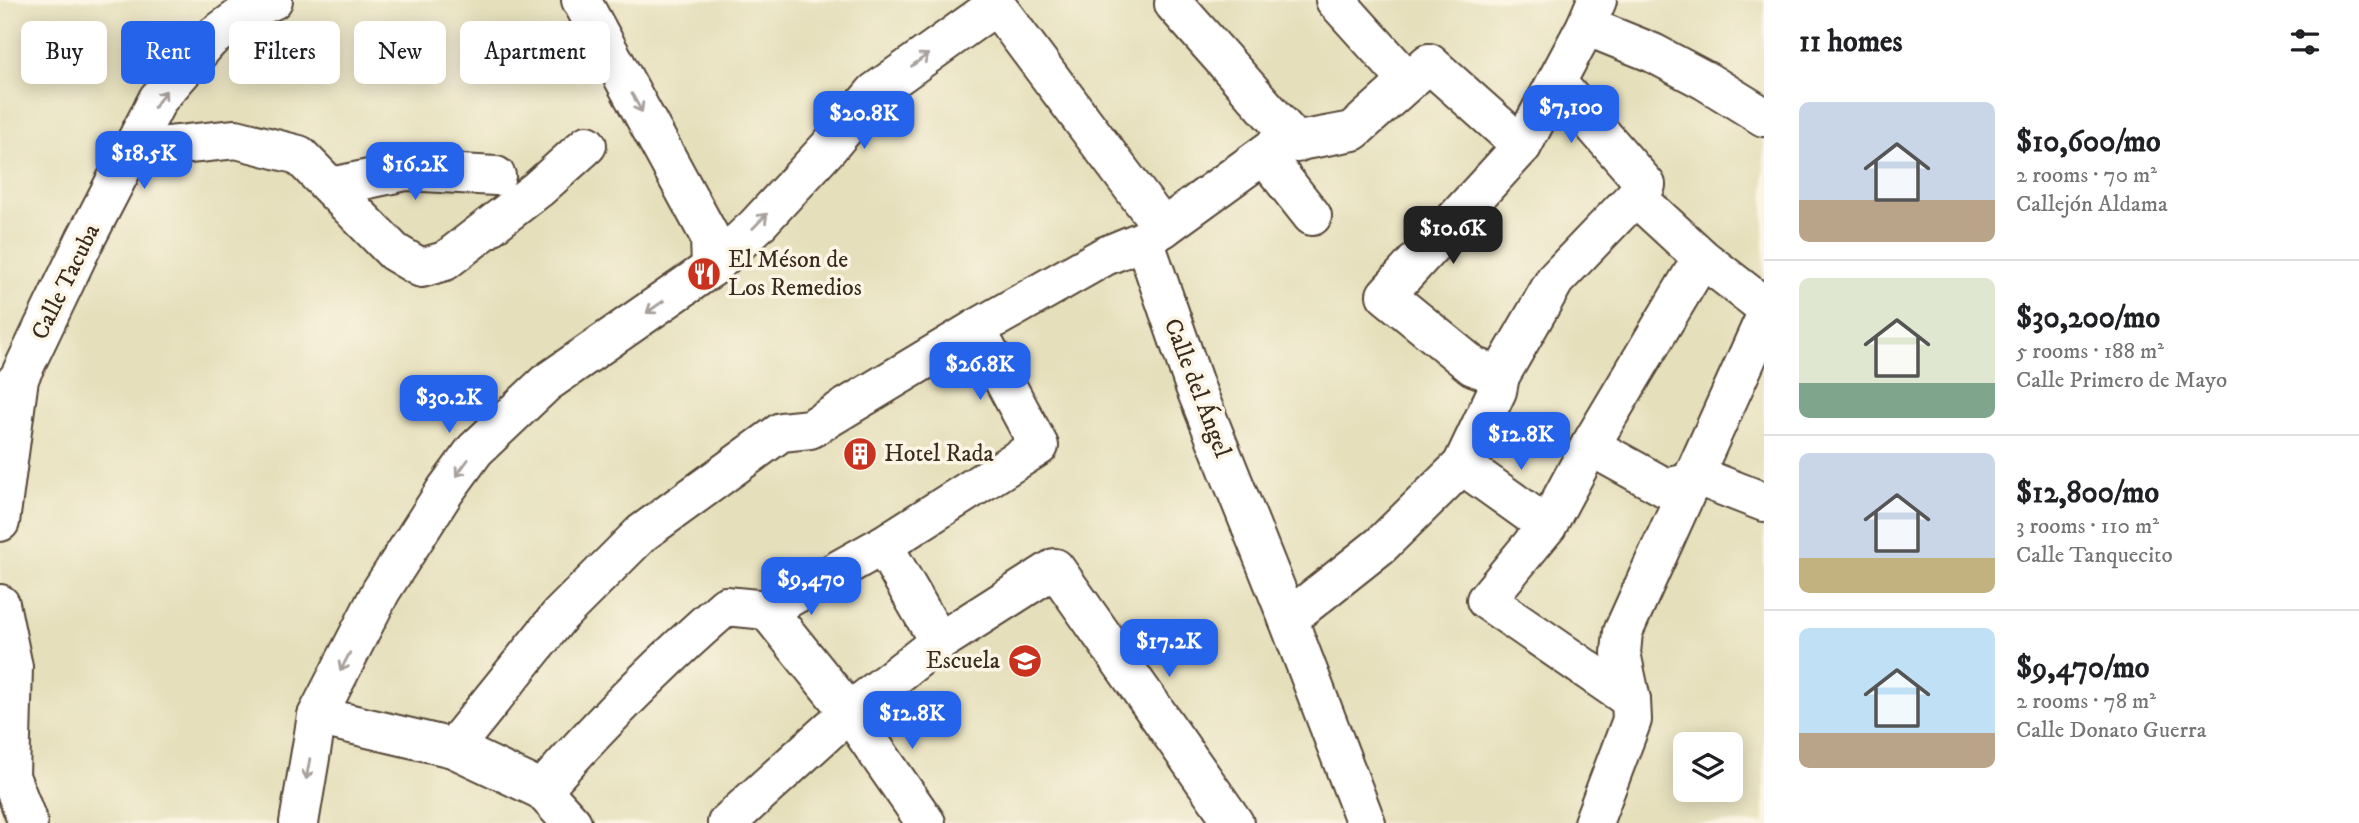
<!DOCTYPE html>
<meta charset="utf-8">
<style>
:root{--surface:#fff;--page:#f6f6f6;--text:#202124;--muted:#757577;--line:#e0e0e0;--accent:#2563eb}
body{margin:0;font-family:"IM FELL DW Pica",serif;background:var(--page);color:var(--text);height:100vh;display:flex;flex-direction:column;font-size:26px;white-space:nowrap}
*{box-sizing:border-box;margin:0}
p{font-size:23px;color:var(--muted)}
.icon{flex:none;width:38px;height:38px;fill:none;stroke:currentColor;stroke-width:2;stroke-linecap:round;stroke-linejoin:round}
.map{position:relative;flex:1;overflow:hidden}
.sheet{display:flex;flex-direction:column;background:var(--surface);width:595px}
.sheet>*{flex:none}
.banner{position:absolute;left:21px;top:21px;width:665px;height:63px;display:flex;gap:14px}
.controls{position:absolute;left:1673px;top:732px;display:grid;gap:14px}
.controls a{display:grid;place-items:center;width:70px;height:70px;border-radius:10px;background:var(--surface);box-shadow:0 4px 18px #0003;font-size:35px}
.price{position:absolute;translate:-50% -60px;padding:0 16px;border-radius:14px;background:var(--accent);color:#fff;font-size:23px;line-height:46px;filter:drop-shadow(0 2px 4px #0008)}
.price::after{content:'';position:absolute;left:50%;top:42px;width:21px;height:16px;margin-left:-10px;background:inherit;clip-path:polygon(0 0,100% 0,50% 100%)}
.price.selected{background:#222;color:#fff}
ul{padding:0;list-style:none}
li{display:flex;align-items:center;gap:21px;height:175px;padding:0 35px}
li+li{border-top:2px solid var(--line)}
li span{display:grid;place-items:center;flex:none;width:196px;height:140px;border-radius:10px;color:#555}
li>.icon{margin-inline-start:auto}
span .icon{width:84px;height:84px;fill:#fffc;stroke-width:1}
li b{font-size:30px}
h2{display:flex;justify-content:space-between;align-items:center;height:84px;padding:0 35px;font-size:30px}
.pill{padding:0 24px;border-radius:10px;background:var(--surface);box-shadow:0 4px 18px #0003;font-size:24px;line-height:63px}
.pill.selected{background:var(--accent);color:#fff}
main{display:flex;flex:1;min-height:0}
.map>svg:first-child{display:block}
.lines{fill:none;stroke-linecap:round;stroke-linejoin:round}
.minor-casing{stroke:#544536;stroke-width:42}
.minor{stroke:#fff;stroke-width:38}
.oneway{stroke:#a79f9a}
.labels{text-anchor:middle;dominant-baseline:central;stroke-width:7;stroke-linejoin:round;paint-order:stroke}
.poi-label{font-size:24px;fill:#3b2a1e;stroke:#fcf5e5;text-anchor:start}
.street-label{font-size:24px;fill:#3b2a1e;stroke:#fcf5e5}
</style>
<main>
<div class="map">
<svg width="1764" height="823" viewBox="0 0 1764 823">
<rect width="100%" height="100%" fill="#fcf5e5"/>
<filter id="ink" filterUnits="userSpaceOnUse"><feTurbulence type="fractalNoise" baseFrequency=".0143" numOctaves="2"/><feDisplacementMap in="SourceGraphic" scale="14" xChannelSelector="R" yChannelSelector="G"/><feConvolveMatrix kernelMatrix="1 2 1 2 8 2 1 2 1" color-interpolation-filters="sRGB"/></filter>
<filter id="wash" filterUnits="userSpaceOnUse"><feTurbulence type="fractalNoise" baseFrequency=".00686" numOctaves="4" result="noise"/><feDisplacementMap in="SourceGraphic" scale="28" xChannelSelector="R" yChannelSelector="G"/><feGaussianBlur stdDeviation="1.57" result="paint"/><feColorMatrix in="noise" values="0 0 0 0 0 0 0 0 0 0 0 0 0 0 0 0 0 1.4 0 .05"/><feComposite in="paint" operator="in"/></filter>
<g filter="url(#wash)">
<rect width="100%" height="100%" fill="#e5dfbb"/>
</g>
<g filter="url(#ink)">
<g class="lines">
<!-- minor casing -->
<g class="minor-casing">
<g id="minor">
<polyline points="581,0 710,237 711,268"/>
<polyline points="992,0 1163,228 1144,240 1195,387 1288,619 1366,823"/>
<polyline points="1335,0 1408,81"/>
<polyline points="1174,4 1297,143"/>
<polyline points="1586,26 1653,53 1706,81 1764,117"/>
<polyline points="131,150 236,139 299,155 394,252 421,268 445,261 538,189 587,145"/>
<polyline points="1264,155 1312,216"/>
<polyline points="331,187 406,171 496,176"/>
<polyline points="1636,197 1702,258 1764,306"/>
<polyline points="1163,228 1277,145 1353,131 1429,63 1522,146"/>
<polyline points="1500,376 1473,366 1386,295 1522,146 1586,26 1597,0"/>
<polyline points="0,399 19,378 85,240 158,99 210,39 250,10 273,0"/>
<polyline points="1590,446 1666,488 1705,479 1764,502"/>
<polyline points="1462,465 1547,526"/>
<polyline points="0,522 19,378"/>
<polyline points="883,545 939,642"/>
<polyline points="0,604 13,667 10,776 28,823"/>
<polyline points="767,610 883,545 1039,446 976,329"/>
<polyline points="1288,619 1381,545 1462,465 1497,391 1500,376 1555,280 1646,185 1557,83"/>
<polyline points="1631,700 1486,600 1547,526 1590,446 1702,258"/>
<polyline points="317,716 453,748 542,790 572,823"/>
<polyline points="453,748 560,615 642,533 781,432 810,429 976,329 1105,256 1144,240"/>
<path d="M542,790C600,724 660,663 726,606L767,610L849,712L926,823"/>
<polyline points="299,823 317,716 381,591 445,491 475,450 546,383 711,268 756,226 828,148 875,92 995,6"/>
<polyline points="727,823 849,712 939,642 1055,568 1234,823"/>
<polyline points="1593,823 1632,720 1631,700 1621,653 1623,632 1764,320"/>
</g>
</g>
<!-- minor -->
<use href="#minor" class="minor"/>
</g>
<!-- one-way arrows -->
<defs><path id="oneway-shaft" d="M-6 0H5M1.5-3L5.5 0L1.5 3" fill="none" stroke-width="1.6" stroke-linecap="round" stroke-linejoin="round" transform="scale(1.75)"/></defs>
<g class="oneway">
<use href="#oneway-shaft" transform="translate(920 60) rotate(-36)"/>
<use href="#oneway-shaft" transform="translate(160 99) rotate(-55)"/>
<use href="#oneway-shaft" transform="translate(637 103) rotate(61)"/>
<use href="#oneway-shaft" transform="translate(760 221) rotate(-46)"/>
<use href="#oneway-shaft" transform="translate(655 307) rotate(145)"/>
<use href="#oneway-shaft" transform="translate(462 468) rotate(126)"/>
<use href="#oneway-shaft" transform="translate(345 662) rotate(117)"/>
<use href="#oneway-shaft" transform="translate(308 769) rotate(100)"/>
</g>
</g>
<!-- icons -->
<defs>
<g id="restaurant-disc" transform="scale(1.75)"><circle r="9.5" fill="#c8321e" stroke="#fcf5e5"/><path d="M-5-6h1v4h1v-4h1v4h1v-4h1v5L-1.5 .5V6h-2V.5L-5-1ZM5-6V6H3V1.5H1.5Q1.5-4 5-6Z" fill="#fff"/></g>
<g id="building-disc" transform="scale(1.75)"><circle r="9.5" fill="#c8321e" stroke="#fcf5e5"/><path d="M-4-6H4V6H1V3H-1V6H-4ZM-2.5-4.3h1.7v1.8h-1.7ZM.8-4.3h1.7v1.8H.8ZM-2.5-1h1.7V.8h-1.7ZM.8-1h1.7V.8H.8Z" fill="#fff"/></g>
<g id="school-disc" transform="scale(1.75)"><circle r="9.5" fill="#c8321e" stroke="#fcf5e5"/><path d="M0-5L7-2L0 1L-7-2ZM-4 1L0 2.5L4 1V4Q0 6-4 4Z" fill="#fff"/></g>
</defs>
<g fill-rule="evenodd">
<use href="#restaurant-disc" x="704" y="274"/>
<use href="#building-disc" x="860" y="454"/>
<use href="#school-disc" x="1025" y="661"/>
</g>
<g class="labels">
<!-- poi labels -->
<g class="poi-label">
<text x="728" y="260">El Méson de<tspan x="728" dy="28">Los Remedios</tspan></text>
<text x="884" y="454">Hotel Rada</text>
<text x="1000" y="661" text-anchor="end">Escuela</text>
</g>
<!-- street labels -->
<g class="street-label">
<text transform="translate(66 282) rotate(-64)">Calle Tacuba</text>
<text transform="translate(1197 388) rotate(69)">Calle del Ángel</text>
</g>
</g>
</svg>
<div class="controls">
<a><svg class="icon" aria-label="layers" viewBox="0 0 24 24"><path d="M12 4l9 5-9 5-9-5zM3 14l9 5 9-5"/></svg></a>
</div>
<b class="price" style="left:1571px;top:145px">$7,100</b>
<b class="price" style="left:864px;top:151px">$20.8K</b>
<b class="price" style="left:144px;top:191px">$18.5K</b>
<b class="price" style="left:415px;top:202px">$16.2K</b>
<b class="price selected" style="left:1453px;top:266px">$10.6K</b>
<b class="price" style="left:980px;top:402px">$26.8K</b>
<b class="price" style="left:449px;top:435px">$30.2K</b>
<b class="price" style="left:1521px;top:472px">$12.8K</b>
<b class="price" style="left:811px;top:617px">$9,470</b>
<b class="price" style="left:1169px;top:679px">$17.2K</b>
<b class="price" style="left:912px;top:751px">$12.8K</b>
<div class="banner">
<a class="pill">Buy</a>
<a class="pill selected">Rent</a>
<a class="pill">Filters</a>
<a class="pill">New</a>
<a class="pill">Apartment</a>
</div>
</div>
<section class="sheet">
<h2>11 homes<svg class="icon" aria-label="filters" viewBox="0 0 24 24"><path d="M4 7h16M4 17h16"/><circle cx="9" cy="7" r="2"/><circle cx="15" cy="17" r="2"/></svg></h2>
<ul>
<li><span style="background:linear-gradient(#c9d6e8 70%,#b9a48a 0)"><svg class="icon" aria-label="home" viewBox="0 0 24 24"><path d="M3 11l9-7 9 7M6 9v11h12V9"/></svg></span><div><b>$10,600/mo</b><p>2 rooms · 70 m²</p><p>Callejón Aldama</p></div></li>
<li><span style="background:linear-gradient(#dfe7d0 75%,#7fa58c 0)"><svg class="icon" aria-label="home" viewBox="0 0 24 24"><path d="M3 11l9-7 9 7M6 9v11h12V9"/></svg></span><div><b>$30,200/mo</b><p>5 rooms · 188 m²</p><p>Calle Primero de Mayo</p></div></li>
<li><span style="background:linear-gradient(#c9d6e8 75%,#c2b280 0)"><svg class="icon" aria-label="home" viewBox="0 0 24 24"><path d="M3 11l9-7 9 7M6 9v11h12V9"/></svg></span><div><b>$12,800/mo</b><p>3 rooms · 110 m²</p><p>Calle Tanquecito</p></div></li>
<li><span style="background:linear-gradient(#bfe0f5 75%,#b9a48a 0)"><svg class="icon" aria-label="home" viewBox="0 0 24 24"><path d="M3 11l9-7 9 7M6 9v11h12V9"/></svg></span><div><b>$9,470/mo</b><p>2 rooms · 78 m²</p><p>Calle Donato Guerra</p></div></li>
</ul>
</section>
</main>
